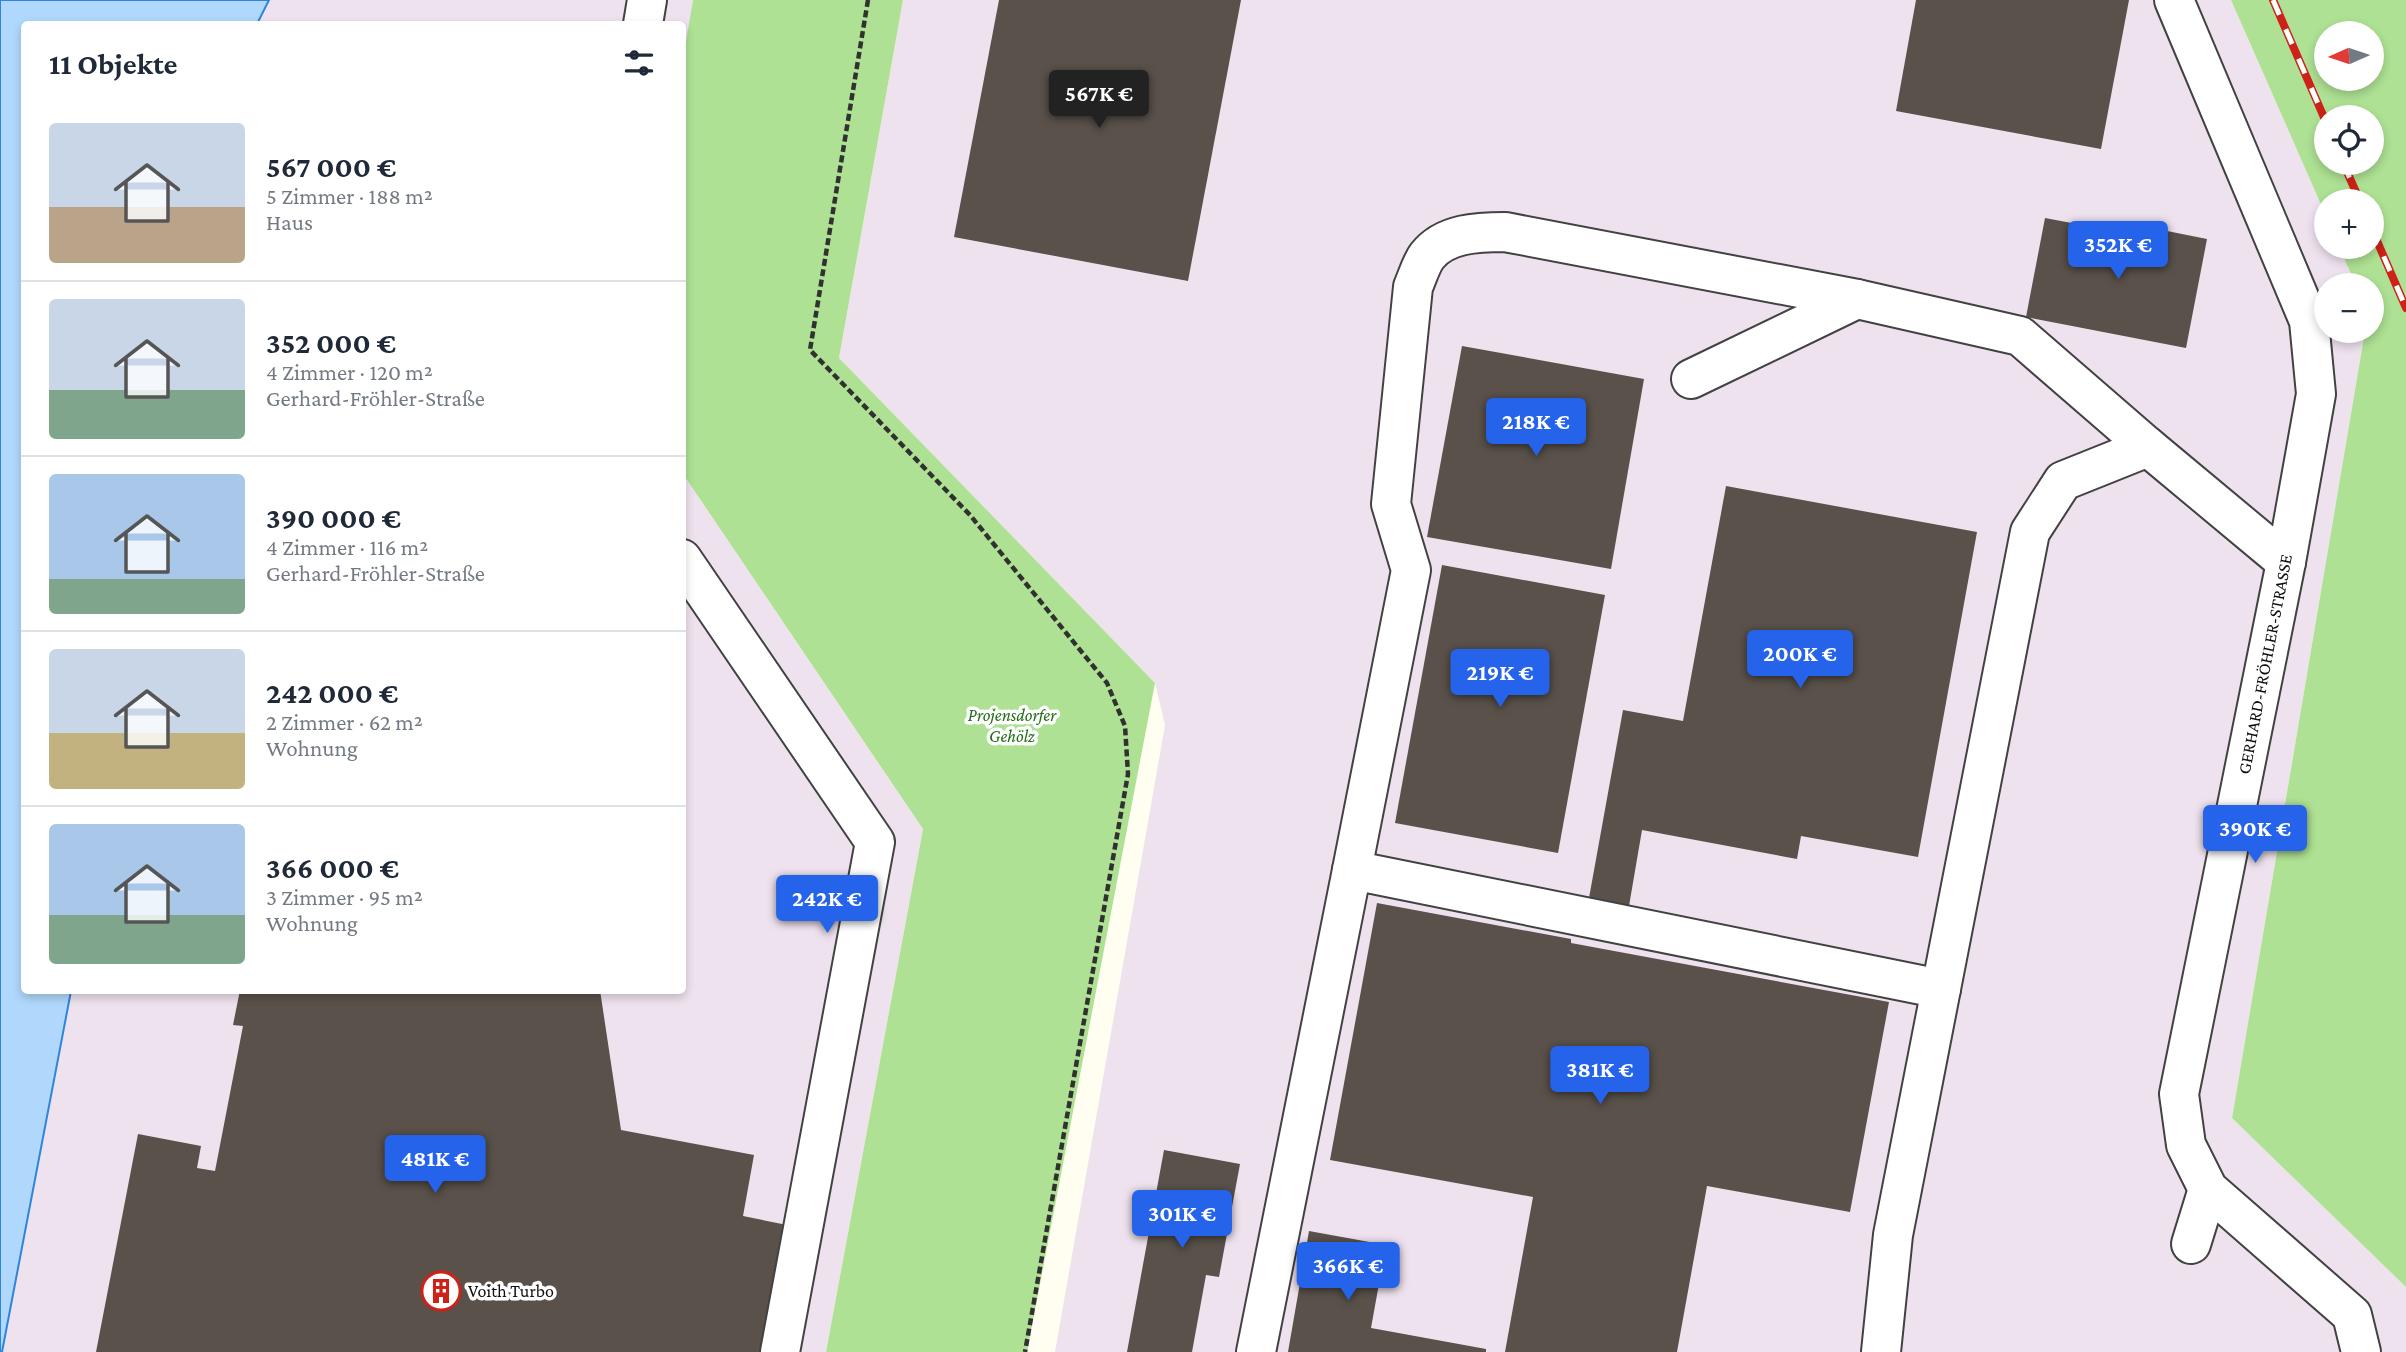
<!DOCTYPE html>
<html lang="de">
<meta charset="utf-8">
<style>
:root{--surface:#fff;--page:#f2f2f3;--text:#1f2937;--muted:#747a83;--line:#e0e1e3;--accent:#2563eb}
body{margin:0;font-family:"Crimson Pro",serif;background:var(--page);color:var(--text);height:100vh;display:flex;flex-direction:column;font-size:26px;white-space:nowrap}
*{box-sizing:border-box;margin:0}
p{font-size:23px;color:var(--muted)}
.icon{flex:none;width:38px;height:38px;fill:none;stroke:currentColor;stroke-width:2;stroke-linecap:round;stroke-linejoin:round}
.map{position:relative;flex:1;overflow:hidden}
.sheet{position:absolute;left:21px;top:21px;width:665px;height:973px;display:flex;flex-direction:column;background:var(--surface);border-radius:7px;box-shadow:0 4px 10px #0003}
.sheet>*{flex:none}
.needle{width:46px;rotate:267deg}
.buttons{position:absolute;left:2314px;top:21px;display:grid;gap:14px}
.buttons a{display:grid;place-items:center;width:70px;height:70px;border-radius:50%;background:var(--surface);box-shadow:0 4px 10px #0003;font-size:35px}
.price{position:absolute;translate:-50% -60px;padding:0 16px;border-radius:7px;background:var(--accent);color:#fff;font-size:23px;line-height:46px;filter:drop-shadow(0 2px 4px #0008)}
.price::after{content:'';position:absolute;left:50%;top:42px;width:21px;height:16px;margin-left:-10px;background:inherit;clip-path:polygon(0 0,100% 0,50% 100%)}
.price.on{background:#222;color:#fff}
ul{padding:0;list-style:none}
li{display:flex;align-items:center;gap:21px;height:175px;padding:0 28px}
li+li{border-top:2px solid var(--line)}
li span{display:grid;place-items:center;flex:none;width:196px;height:140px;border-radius:7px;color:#555}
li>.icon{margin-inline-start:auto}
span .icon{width:84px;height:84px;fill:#fffc;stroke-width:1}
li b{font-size:30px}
h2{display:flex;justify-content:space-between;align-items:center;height:84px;padding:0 28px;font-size:30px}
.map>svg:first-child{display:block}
.industrial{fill:#eee2ee}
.forest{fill:#aee193;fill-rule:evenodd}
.water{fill:#afd8fc;stroke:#2e85db;stroke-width:2}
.building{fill:#59514a}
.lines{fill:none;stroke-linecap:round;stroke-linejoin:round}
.minor-casing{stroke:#424242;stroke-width:42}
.path{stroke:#313131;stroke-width:4.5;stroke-dasharray:7 3.5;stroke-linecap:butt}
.minor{stroke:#fff;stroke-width:38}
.rail-casing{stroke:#ce2117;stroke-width:8}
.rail{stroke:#fff;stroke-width:5;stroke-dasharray:16;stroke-linecap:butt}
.labels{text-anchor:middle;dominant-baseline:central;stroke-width:7;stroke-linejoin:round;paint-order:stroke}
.street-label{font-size:18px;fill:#0f0f0f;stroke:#fff}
.park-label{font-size:18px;font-style:italic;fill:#216e17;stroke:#fff}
.poi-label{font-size:18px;fill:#0f0f0f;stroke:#fff;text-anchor:start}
</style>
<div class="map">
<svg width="2406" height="1352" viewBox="0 0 2406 1352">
<rect width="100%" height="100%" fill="#fffef0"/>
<!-- industrial -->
<g class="industrial">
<polygon points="269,0 693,0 683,65 682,24 257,24"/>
<polygon points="903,0 2231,0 2326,216 2326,247 2339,247 2356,285 2326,285 2326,331 2365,331 2232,1118 2406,1287 2406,1352 1055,1352 1165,725 1155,683 839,358"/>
<polygon points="683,474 923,829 826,1352 2,1352 71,991 682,990"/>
</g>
<!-- forest -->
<g class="forest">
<polygon points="693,0 903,0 839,358 1155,683 1027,1352 826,1352 923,829 683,474 682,65"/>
<path d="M2231,0H2406V1287L2232,1118L2365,331H2371V285H2356L2339,247H2371V201H2326V216ZM2326,33H2371V79H2326ZM2326,117H2371V163H2326Z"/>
</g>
<!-- water -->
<polygon class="water" points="0,0 269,0 257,24 24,24 24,990 71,991 2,1352 0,1352"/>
<!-- building -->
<g class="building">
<polygon points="999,0 1241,0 1188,281 954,237"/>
<polygon points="1916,0 2129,0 2101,149 1896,111"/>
<polygon points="2045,218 2141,236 2142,226 2207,239 2186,348 2026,317"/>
<polygon points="1462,346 1644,379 1611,569 1427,537"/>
<polygon points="1726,486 1977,532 1918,857 1801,836 1797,859 1642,830 1629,906 1589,898 1623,710 1683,721"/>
<polygon points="1442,565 1605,595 1558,853 1395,823"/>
<polygon points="1377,903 1571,939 1571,943 1889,1002 1850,1212 1707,1186 1677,1352 1505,1352 1533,1197 1330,1160"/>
<polygon points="240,990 600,990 621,1130 754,1155 743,1216 787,1225 763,1352 96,1352 138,1134 201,1146 197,1168 215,1171 243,1026 233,1025"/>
<polygon points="1164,1150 1240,1164 1219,1277 1206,1275 1192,1352 1127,1352"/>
<polygon points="1309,1231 1386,1245 1371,1328 1486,1349 1486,1352 1288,1352"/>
</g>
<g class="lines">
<!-- minor casing -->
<g class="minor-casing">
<g id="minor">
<polyline points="2174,0 2309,321 2316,394 2286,562 2179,1094 2186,1145 2208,1189 2352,1315 2361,1352"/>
<polyline points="643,24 647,0"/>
<polyline points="1691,379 1857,299"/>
<polyline points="682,559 875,842 780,1352"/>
<path d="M1352,870L1411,570L1391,504L1413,287C1417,278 1421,264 1427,256C1445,233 1478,232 1505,232L1857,299L2020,336L2148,447"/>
<polyline points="2191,1244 2208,1189"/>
<polyline points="1256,1352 1352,870 1941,989"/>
<polyline points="1881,1352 1893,1235 2030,532 2063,481 2148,447 2286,562"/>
</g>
</g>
<!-- path -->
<polyline class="path" points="868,0 810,350 970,515 1107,683 1125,726 1128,774 1025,1352"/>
<!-- minor -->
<use href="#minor" class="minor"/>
<!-- rail casing -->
<g class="rail-casing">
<g id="rail">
<polyline points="2273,0 2326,122"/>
<polyline points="2343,163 2360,201"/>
<polyline points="2371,227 2406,308"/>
</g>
</g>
<!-- rail -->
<use href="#rail" class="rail"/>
</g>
<!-- icons -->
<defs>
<g id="building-ring" transform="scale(2.0125)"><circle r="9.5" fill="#fff" stroke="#ce2117" stroke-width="1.5"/><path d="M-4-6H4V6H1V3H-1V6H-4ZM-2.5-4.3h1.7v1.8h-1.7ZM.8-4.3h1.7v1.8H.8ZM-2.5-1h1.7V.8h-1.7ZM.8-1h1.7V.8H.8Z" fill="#ce2117"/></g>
</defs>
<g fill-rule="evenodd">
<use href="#building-ring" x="441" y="1291"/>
</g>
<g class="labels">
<!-- street labels -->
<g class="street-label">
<text transform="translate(2265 664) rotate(-79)">GERHARD-FRÖHLER-STRASSE</text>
</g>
<!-- park labels -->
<g class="park-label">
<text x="1012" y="715">Projensdorfer<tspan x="1012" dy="21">Gehölz</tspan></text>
</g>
<!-- poi labels -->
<g class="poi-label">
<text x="468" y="1291">Voith Turbo</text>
</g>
</g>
</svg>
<div class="buttons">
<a><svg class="needle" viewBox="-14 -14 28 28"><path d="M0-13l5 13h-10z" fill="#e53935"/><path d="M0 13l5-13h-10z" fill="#747a83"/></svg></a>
<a><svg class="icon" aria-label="locate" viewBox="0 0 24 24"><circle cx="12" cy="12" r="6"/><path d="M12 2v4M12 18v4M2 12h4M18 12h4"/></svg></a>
<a>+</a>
<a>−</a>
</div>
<b class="price on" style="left:1099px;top:130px">567K €</b>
<b class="price" style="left:2118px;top:281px">352K €</b>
<b class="price" style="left:1536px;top:458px">218K €</b>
<b class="price" style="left:1800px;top:690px">200K €</b>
<b class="price" style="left:1500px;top:709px">219K €</b>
<b class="price" style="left:2255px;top:865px">390K €</b>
<b class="price" style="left:827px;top:935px">242K €</b>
<b class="price" style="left:1600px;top:1106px">381K €</b>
<b class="price" style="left:435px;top:1195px">481K €</b>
<b class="price" style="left:1182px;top:1250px">301K €</b>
<b class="price" style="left:1348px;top:1302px">366K €</b>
<section class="sheet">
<h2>11 Objekte<svg class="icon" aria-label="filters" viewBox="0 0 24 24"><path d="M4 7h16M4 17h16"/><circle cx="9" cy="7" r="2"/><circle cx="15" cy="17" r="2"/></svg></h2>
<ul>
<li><span style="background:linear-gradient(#c9d6e8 60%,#b9a48a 0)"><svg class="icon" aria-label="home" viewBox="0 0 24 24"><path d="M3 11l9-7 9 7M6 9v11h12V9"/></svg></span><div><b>567 000 €</b><p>5 Zimmer · 188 m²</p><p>Haus</p></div></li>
<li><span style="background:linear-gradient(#c9d6e8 65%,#7fa58c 0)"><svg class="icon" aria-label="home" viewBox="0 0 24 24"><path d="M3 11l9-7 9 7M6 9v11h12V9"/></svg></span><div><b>352 000 €</b><p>4 Zimmer · 120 m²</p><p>Gerhard-Fröhler-Straße</p></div></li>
<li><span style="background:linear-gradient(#a9c7e8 75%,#7fa58c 0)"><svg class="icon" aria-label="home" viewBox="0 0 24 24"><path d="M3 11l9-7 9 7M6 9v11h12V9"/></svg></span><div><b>390 000 €</b><p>4 Zimmer · 116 m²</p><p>Gerhard-Fröhler-Straße</p></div></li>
<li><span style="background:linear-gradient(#c9d6e8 60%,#c2b280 0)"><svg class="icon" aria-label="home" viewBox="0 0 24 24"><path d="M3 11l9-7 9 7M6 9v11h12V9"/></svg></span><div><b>242 000 €</b><p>2 Zimmer · 62 m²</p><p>Wohnung</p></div></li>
<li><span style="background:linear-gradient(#a9c7e8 65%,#7fa58c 0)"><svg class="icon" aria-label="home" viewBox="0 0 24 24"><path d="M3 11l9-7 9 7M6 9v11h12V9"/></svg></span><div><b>366 000 €</b><p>3 Zimmer · 95 m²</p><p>Wohnung</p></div></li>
</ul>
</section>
</div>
